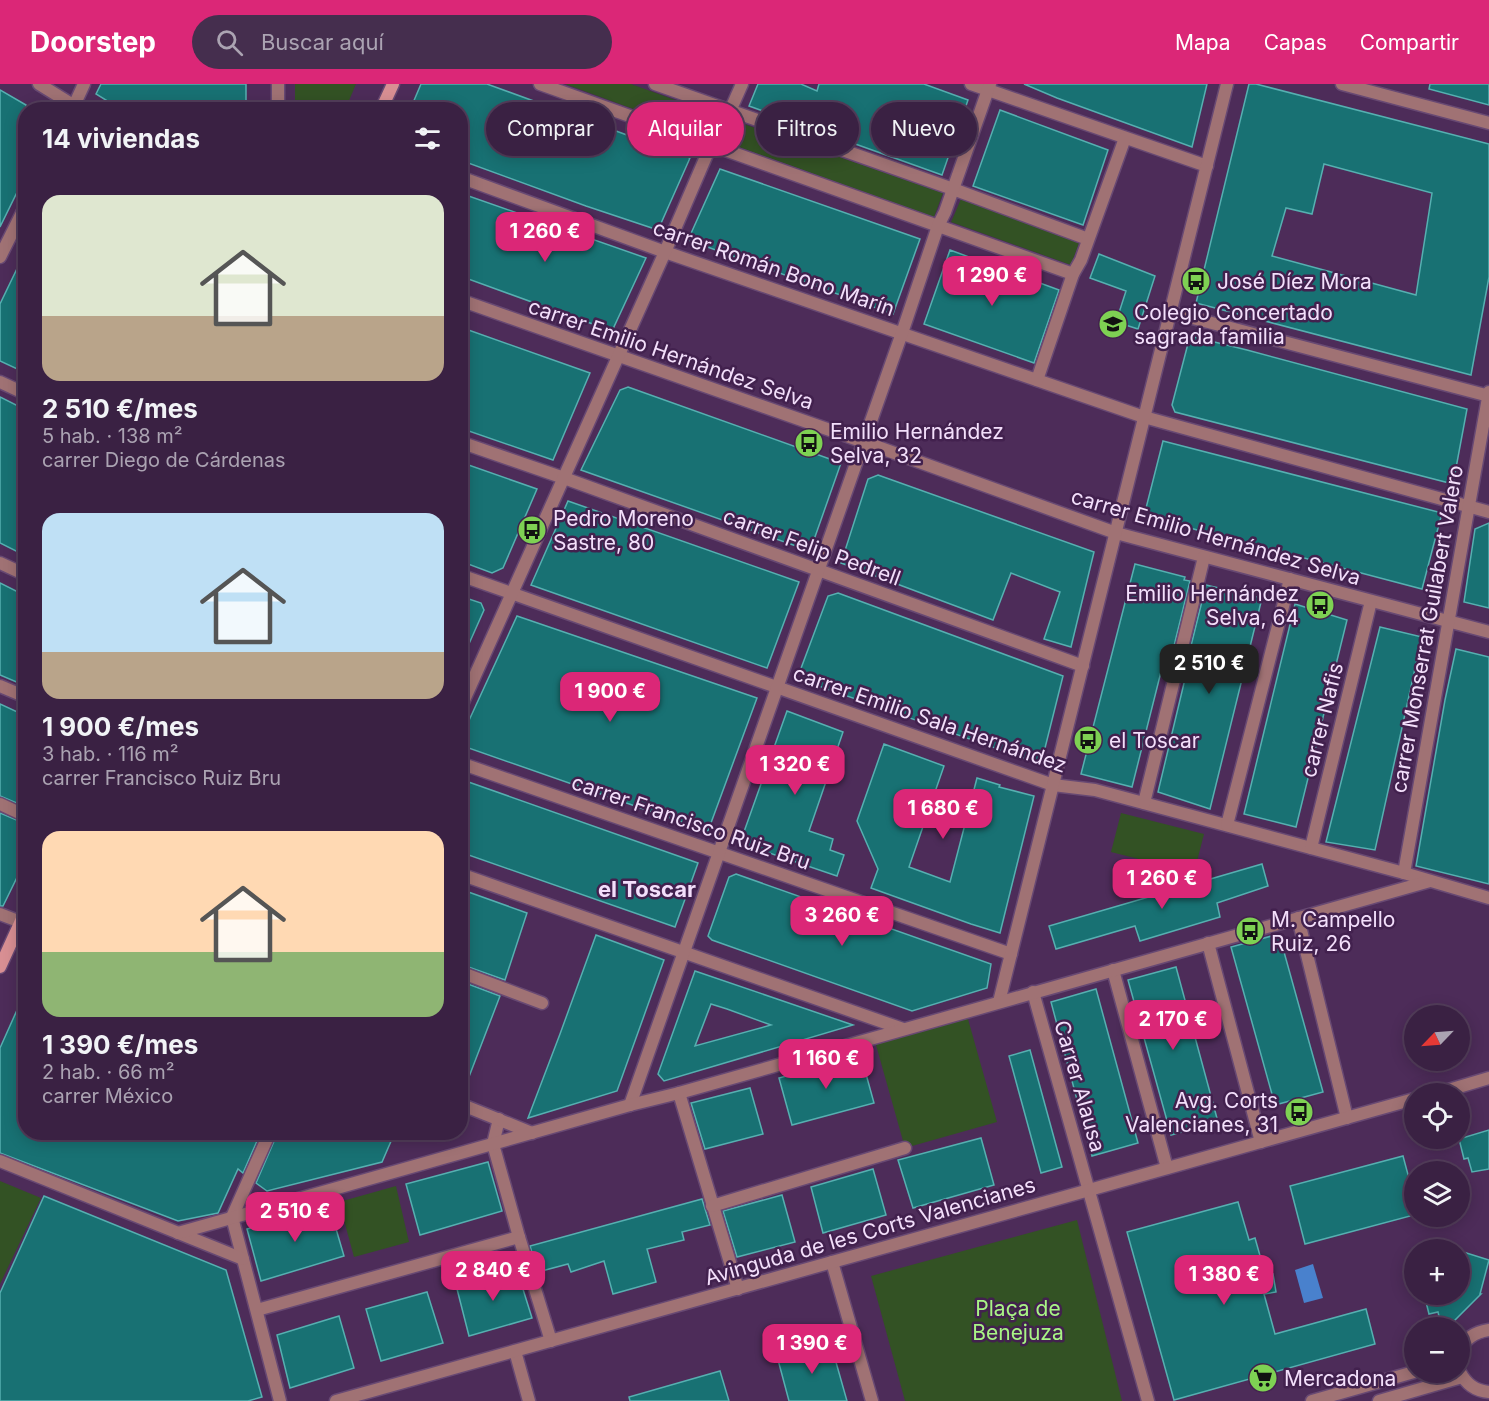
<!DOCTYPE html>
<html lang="es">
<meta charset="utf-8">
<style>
:root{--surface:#3a2143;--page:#452e4e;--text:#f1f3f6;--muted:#aba3b2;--line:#543e5c;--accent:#db2777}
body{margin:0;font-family:Inter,sans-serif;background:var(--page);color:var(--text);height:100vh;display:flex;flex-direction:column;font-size:22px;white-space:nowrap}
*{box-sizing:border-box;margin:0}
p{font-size:20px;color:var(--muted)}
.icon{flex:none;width:33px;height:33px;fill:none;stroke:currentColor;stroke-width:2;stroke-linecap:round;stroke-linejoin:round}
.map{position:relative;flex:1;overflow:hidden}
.sheet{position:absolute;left:18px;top:18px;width:450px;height:1038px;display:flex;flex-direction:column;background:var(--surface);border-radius:24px;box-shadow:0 3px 15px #0003,0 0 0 2px var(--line)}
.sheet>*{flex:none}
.top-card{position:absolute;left:486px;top:18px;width:570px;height:54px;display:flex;gap:12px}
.needle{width:39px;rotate:245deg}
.controls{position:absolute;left:1404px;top:921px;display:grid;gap:12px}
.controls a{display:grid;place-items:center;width:66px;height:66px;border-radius:50%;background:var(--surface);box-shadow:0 3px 15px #0003,0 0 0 2px var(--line);font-size:30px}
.price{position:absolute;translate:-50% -51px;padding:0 14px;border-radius:12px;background:var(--accent);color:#fff;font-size:20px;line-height:39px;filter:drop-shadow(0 2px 3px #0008)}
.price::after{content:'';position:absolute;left:50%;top:36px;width:18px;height:14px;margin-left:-9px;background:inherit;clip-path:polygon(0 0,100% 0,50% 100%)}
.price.selected{background:#222;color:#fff}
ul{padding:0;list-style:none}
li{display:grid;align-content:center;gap:12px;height:318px;padding:0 24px}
li span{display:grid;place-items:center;height:186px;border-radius:18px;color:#555}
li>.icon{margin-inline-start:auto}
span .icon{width:108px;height:108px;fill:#fffc;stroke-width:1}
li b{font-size:26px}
h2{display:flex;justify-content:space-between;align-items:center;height:72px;padding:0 24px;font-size:26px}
.pill{padding:0 21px;border-radius:27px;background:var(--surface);box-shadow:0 3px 15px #0003,0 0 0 2px var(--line);font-size:21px;line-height:54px}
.pill.selected{background:var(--accent);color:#fff}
header{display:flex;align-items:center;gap:36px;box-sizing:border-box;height:84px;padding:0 30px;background:var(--accent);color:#fff}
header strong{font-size:28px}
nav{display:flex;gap:33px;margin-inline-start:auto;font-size:21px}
.search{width:420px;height:54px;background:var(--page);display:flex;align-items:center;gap:15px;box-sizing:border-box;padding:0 21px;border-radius:33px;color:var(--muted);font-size:22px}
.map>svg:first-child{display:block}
.green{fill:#335224}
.water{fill:#4981cd}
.building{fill:#187173;stroke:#56b0b1;stroke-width:1.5;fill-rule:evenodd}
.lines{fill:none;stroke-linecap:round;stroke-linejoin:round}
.pedestrian-casing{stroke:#684973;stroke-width:15}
.minor-casing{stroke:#684973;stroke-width:15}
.secondary-casing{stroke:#684973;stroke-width:15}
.pedestrian{stroke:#a07274;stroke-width:12}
.minor{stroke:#a07274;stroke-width:12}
.secondary{stroke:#d88f93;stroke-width:12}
.labels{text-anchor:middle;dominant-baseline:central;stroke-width:5;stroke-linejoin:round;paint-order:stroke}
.street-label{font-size:21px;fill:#f3dffb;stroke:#42214e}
.poi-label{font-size:21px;fill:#f3dffb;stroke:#42214e;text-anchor:start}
.park-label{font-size:21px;fill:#a8f485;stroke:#42214e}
.neighbourhood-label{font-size:22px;font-weight:bold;fill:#f3dffb;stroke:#42214e}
</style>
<header>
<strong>Doorstep</strong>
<div class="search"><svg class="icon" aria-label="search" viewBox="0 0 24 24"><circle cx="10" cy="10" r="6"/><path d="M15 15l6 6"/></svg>Buscar aquí</div>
<nav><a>Mapa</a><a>Capas</a><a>Compartir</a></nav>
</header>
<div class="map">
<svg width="1489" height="1317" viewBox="0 0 1489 1317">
<rect width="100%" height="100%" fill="#4d2c59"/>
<!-- green -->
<g class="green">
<polygon points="295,0 356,0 345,26 295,25"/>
<polygon points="565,0 631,0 717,31 707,52"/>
<polygon points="735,37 943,109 934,133 725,58"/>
<polygon points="961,115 1079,159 1071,181 951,138"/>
<polygon points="1121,729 1204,750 1194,789 1111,768"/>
<polygon points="966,928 997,1038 905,1064 874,954"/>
<polygon points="0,1097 41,1114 0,1200"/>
<polygon points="396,1102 409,1158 354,1173 339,1118"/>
<polygon points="1077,1136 1122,1317 905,1317 871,1192"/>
</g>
<!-- water -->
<polygon class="water" points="1313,1180 1323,1214 1304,1219 1295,1186"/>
<!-- building -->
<g class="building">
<polygon points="101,0 246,0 246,26 122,26 96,10"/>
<polygon points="421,0 487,0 690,74 658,146 586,122 460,76 460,26 410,26"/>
<polygon points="758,0 801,0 817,7 819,0 924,0 968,16 942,91 749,22"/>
<polygon points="1024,0 1207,0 1192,63 1057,14"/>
<path d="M1249,0H1256L1489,60V193L1471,291L1196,219ZM1324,80L1432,109L1416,211L1272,172L1286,124L1312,130Z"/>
<polygon points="1430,0 1489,0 1489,21 1429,5"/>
<polygon points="0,6 26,21 26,90 0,143"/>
<polygon points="1000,26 1108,66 1083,141 973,102"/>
<polygon points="720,85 920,155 893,230 688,156"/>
<polygon points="460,109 646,174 612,247 460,192"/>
<polygon points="26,166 26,289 0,277 0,220"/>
<polygon points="950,166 1059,206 1034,279 924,240"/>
<polygon points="1099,170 1155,192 1138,245 1116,238 1126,207 1090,194"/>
<polygon points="460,243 590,289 553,376 460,344"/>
<polygon points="1190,252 1247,266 1467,325 1453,400 1175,328 1172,321"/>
<polygon points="628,303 841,379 810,467 581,386 620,306"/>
<polygon points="0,313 26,326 26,472 0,459"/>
<polygon points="1163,357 1442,429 1422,505 1144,432"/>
<polygon points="460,378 537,405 503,484 492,489 460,477"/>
<polygon points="878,391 1094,468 1071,563 1044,555 1060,508 1011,489 993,536 841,479 868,395"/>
<polygon points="568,417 799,498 767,584 531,501"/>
<polygon points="1489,439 1489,524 1464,518 1475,445"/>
<polygon points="1135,480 1185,493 1184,496 1190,497 1172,570 1166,568 1132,703 1081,690"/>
<polygon points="0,499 26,512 26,602 0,591"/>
<polygon points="1206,501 1262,514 1210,725 1158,708 1190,574 1188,574"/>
<polygon points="838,509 1063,592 1041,680 807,598 800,587 828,512"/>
<polygon points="460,512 481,519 484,526 460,580"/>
<polygon points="1295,520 1347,536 1296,743 1244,730"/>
<polygon points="517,532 757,614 708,747 658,730 460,661 460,656"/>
<polygon points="1380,543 1422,553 1375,766 1326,758"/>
<polygon points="1456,565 1489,573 1489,800 1416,782 1445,616"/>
<polygon points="0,620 26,632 26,723 0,712"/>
<polygon points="787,627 843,648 809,747 833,755 830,766 844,771 837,792 740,759"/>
<polygon points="884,660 944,682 909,783 950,798 977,694 1000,701 999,703 1034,712 1000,849 971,840 871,804 878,785 857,737"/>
<polygon points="460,695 698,779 675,843 460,768"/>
<polygon points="0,729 26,740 26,775 3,822 0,822"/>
<polygon points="1262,780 1268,802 1217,819 1220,833 1140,857 1135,842 1056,865 1049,842"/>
<polygon points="736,790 991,880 987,904 912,927 712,856 708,852 729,793"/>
<polygon points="460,805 527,829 505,896 460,880"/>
<polygon points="1279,850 1323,1008 1275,1021 1231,863"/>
<polygon points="596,851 664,876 617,1007 528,1034 560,950"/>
<polygon points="1176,883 1218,1038 1171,1051 1128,896"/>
<path d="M695,887L777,915L853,941L664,997L658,990ZM711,920L727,925L771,941L695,962Z"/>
<polygon points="460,897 500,912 462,1011 460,1011"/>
<polygon points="1096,905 1138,1059 1092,1072 1051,918"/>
<polygon points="26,906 26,1048 261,1048 243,1089 238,1085 218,1129 178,1137 0,1069 0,964"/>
<polygon points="1030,966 1062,1083 1041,1089 1009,972"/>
<polygon points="861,972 874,1019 792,1041 779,994"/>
<polygon points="750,1004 763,1050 705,1065 691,1019"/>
<polygon points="1489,1046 1489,1085 1472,1088 1468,1074 1464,1075 1459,1055"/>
<polygon points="278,1048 395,1048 382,1078 267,1107 256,1099"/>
<polygon points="981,1054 994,1101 913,1124 898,1076"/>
<polygon points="1403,1072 1414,1113 1414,1131 1305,1160 1290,1102"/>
<polygon points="488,1078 502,1127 420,1151 406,1100"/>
<polygon points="873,1085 886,1131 823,1149 811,1103"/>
<polygon points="782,1111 795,1158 737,1173 723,1127"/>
<polygon points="44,1112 226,1186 262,1313 248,1317 0,1317 0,1209"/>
<polygon points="702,1115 710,1141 682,1148 684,1156 647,1165 656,1198 613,1210 604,1177 571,1188 568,1180 538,1188 530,1162"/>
<polygon points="1238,1118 1249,1156 1255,1154 1266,1193 1273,1190 1276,1208 1264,1210 1275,1250 1366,1225 1375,1260 1174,1316 1127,1148"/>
<polygon points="329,1121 344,1172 261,1197 247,1145"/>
<polygon points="1460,1167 1489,1176 1480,1210 1481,1210 1454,1237 1441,1241 1438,1228 1429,1230 1424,1210 1460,1210"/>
<polygon points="517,1186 532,1234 469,1252 456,1201"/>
<polygon points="427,1208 443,1259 381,1277 366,1225"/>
<polygon points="339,1232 354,1284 290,1304 277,1251"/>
<polygon points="830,1257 847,1317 789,1317 777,1272"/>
<polygon points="720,1287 729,1317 630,1317 629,1313"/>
</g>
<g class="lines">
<!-- pedestrian casing -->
<g class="pedestrian-casing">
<g id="pedestrian">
<polyline points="1208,859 1261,1058"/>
<polyline points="460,888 542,919"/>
<polyline points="679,1009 738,1205"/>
<polyline points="499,1035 493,1060 519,1153 551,1257"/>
<polyline points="712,1122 905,1064"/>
<polyline points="257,1226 519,1153"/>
</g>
</g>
<!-- minor casing -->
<g class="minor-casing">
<g id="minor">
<polyline points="39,0 81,26"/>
<polyline points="278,0 278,26"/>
<polyline points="540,0 1073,190"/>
<polyline points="655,0 953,105 1088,155"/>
<polyline points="971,0 1207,82"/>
<polyline points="1342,0 1489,39"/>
<polyline points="72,26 84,0"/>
<polyline points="460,93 665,168 1144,333 1489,428"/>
<polyline points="0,173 26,121"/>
<polyline points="460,216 864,358 1116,449 1489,548"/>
<polyline points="1170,228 1489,312"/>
<polyline points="1037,296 1073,190 1081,176 1125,54"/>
<polyline points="0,298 26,310"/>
<polyline points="460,358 564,394 1083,582"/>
<polyline points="0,479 26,491"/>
<polyline points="460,491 1053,701 1095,706 1404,789 1489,814"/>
<polyline points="0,602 26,613"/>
<polyline points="460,625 665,168 711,61 730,27 742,0"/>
<polyline points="460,679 1011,870"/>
<polyline points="1144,719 1204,473"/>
<polyline points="0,720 26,732"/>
<polyline points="1227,741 1290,495"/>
<polyline points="1311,764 1371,517"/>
<polyline points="1404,789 1489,308"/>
<polyline points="460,790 903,945"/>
<polyline points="0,830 26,840"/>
<polyline points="1298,834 1347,1034"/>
<polyline points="1113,886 1167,1084"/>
<polyline points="1033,908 1148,1317"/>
<polyline points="999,918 1227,0"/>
<polyline points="1435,1010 1489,994"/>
<polyline points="460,1020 532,1049"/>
<polyline points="630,1021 902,249 938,142 945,128 990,0"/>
<polyline points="270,1048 232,1133 280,1317"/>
<polyline points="0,1077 243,1175"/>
<polyline points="178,1149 630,1021 679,1009 1430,797"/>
<polyline points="832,1178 872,1317"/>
<polyline points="515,1267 529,1317"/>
<path d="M1460,1267C1465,1254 1475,1248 1489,1246"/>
<path d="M1460,1288C1466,1300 1475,1307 1489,1308"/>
<polyline points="336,1317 1414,1015"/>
<polyline points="1312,1317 1414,1288"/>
<polyline points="1379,1317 1462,1293"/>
</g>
</g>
<!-- secondary casing -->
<g class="secondary-casing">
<g id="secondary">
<polyline points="381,26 393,0"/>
<polyline points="0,883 26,826"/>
</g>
</g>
<!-- pedestrian -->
<use href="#pedestrian" class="pedestrian"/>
<!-- minor -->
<use href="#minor" class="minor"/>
<!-- secondary -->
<use href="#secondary" class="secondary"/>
</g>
<!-- icons -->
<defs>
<g id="bus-disc" transform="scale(1.5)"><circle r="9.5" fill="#7ed153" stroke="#42214e"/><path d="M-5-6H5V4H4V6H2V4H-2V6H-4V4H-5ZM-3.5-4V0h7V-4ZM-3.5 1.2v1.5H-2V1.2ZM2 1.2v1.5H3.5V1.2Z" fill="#111"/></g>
<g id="school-disc" transform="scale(1.5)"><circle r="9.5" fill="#7ed153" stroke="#42214e"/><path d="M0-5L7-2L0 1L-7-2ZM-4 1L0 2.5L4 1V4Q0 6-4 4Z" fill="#111"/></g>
<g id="supermarket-disc" transform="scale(1.5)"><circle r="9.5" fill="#7ed153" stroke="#42214e"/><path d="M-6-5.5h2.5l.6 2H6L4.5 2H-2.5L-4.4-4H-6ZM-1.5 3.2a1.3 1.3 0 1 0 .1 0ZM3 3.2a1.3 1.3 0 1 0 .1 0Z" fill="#111"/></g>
</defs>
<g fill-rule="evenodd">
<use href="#bus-disc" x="1196" y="197"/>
<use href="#school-disc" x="1113" y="240"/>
<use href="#bus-disc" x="809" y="359"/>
<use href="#bus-disc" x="532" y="446"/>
<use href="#bus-disc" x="1320" y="521"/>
<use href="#bus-disc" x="1088" y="656"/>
<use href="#bus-disc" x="1250" y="847"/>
<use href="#bus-disc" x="1299" y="1028"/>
<use href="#supermarket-disc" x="1263" y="1294"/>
</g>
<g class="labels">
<!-- street labels -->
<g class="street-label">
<text transform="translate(774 184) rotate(19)">carrer Román Bono Marín</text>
<text transform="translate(671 270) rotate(19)">carrer Emilio Hernández Selva</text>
<text transform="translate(1216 453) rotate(16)">carrer Emilio Hernández Selva</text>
<text transform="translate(812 463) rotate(20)">carrer Felip Pedrell</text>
<text transform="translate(1427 545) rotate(-80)">carrer Monserrat Guilabert Valero</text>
<text transform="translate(930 635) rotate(19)">carrer Emilio Sala Hernández</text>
<text transform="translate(1322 636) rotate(-76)">carrer Nafis</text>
<text transform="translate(691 738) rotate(19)">carrer Francisco Ruiz Bru</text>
<text transform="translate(1080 1002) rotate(74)">Carrer Alausa</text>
<text transform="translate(870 1147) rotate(-16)">Avinguda de les Corts Valencianes</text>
</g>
<!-- poi labels -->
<g class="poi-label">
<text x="1217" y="197">José Díez Mora</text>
<text x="1134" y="228">Colegio Concertado<tspan x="1134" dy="24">sagrada familia</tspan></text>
<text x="830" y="347">Emilio Hernández<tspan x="830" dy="24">Selva, 32</tspan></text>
<text x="553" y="434">Pedro Moreno<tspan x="553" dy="24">Sastre, 80</tspan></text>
<text x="1299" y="509" text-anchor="end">Emilio Hernández<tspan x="1299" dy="24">Selva, 64</tspan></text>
<text x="1109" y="656">el Toscar</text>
<text x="1271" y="835">M. Campello<tspan x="1271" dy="24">Ruiz, 26</tspan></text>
<text x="1278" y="1016" text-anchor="end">Avg. Corts<tspan x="1278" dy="24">Valencianes, 31</tspan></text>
<text x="1284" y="1294">Mercadona</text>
</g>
<!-- park labels -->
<g class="park-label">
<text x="1018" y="1224">Plaça de<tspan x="1018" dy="24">Benejuza</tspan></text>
</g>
<!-- neighbourhood labels -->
<g class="neighbourhood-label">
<text x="647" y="805">el Toscar</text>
</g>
</g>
</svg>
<div class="controls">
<a><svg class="needle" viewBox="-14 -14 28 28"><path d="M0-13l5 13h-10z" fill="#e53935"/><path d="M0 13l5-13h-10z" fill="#aba3b2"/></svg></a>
<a><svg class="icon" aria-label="locate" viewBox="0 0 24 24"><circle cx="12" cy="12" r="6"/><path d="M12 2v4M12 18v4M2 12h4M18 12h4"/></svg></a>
<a><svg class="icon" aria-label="layers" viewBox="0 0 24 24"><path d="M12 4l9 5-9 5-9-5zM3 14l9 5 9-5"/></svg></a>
<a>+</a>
<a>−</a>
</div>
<b class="price" style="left:545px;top:179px">1 260 €</b>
<b class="price" style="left:992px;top:223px">1 290 €</b>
<b class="price selected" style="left:1209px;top:611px">2 510 €</b>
<b class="price" style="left:610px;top:639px">1 900 €</b>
<b class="price" style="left:795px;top:712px">1 320 €</b>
<b class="price" style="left:943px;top:756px">1 680 €</b>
<b class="price" style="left:1162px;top:826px">1 260 €</b>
<b class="price" style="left:842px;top:863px">3 260 €</b>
<b class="price" style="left:1173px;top:967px">2 170 €</b>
<b class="price" style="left:826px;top:1006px">1 160 €</b>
<b class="price" style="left:295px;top:1159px">2 510 €</b>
<b class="price" style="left:493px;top:1218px">2 840 €</b>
<b class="price" style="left:1224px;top:1222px">1 380 €</b>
<b class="price" style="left:812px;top:1291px">1 390 €</b>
<div class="top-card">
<a class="pill">Comprar</a>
<a class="pill selected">Alquilar</a>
<a class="pill">Filtros</a>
<a class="pill">Nuevo</a>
</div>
<section class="sheet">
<h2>14 viviendas<svg class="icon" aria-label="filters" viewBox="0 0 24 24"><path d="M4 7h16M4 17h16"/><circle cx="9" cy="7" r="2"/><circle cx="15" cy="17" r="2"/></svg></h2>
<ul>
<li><span style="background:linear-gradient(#dfe7d0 65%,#b9a48a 0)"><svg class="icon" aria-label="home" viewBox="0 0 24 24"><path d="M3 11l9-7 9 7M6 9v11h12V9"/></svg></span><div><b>2 510 €/mes</b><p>5 hab. · 138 m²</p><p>carrer Diego de Cárdenas</p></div></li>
<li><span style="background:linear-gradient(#bfe0f5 75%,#b9a48a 0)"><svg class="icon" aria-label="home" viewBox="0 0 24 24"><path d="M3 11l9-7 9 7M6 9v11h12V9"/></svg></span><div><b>1 900 €/mes</b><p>3 hab. · 116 m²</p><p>carrer Francisco Ruiz Bru</p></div></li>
<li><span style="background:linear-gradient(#ffd9b3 65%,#8fb573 0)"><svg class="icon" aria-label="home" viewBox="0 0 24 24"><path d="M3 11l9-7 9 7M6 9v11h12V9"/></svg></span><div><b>1 390 €/mes</b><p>2 hab. · 66 m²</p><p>carrer México</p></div></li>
</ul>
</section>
</div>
